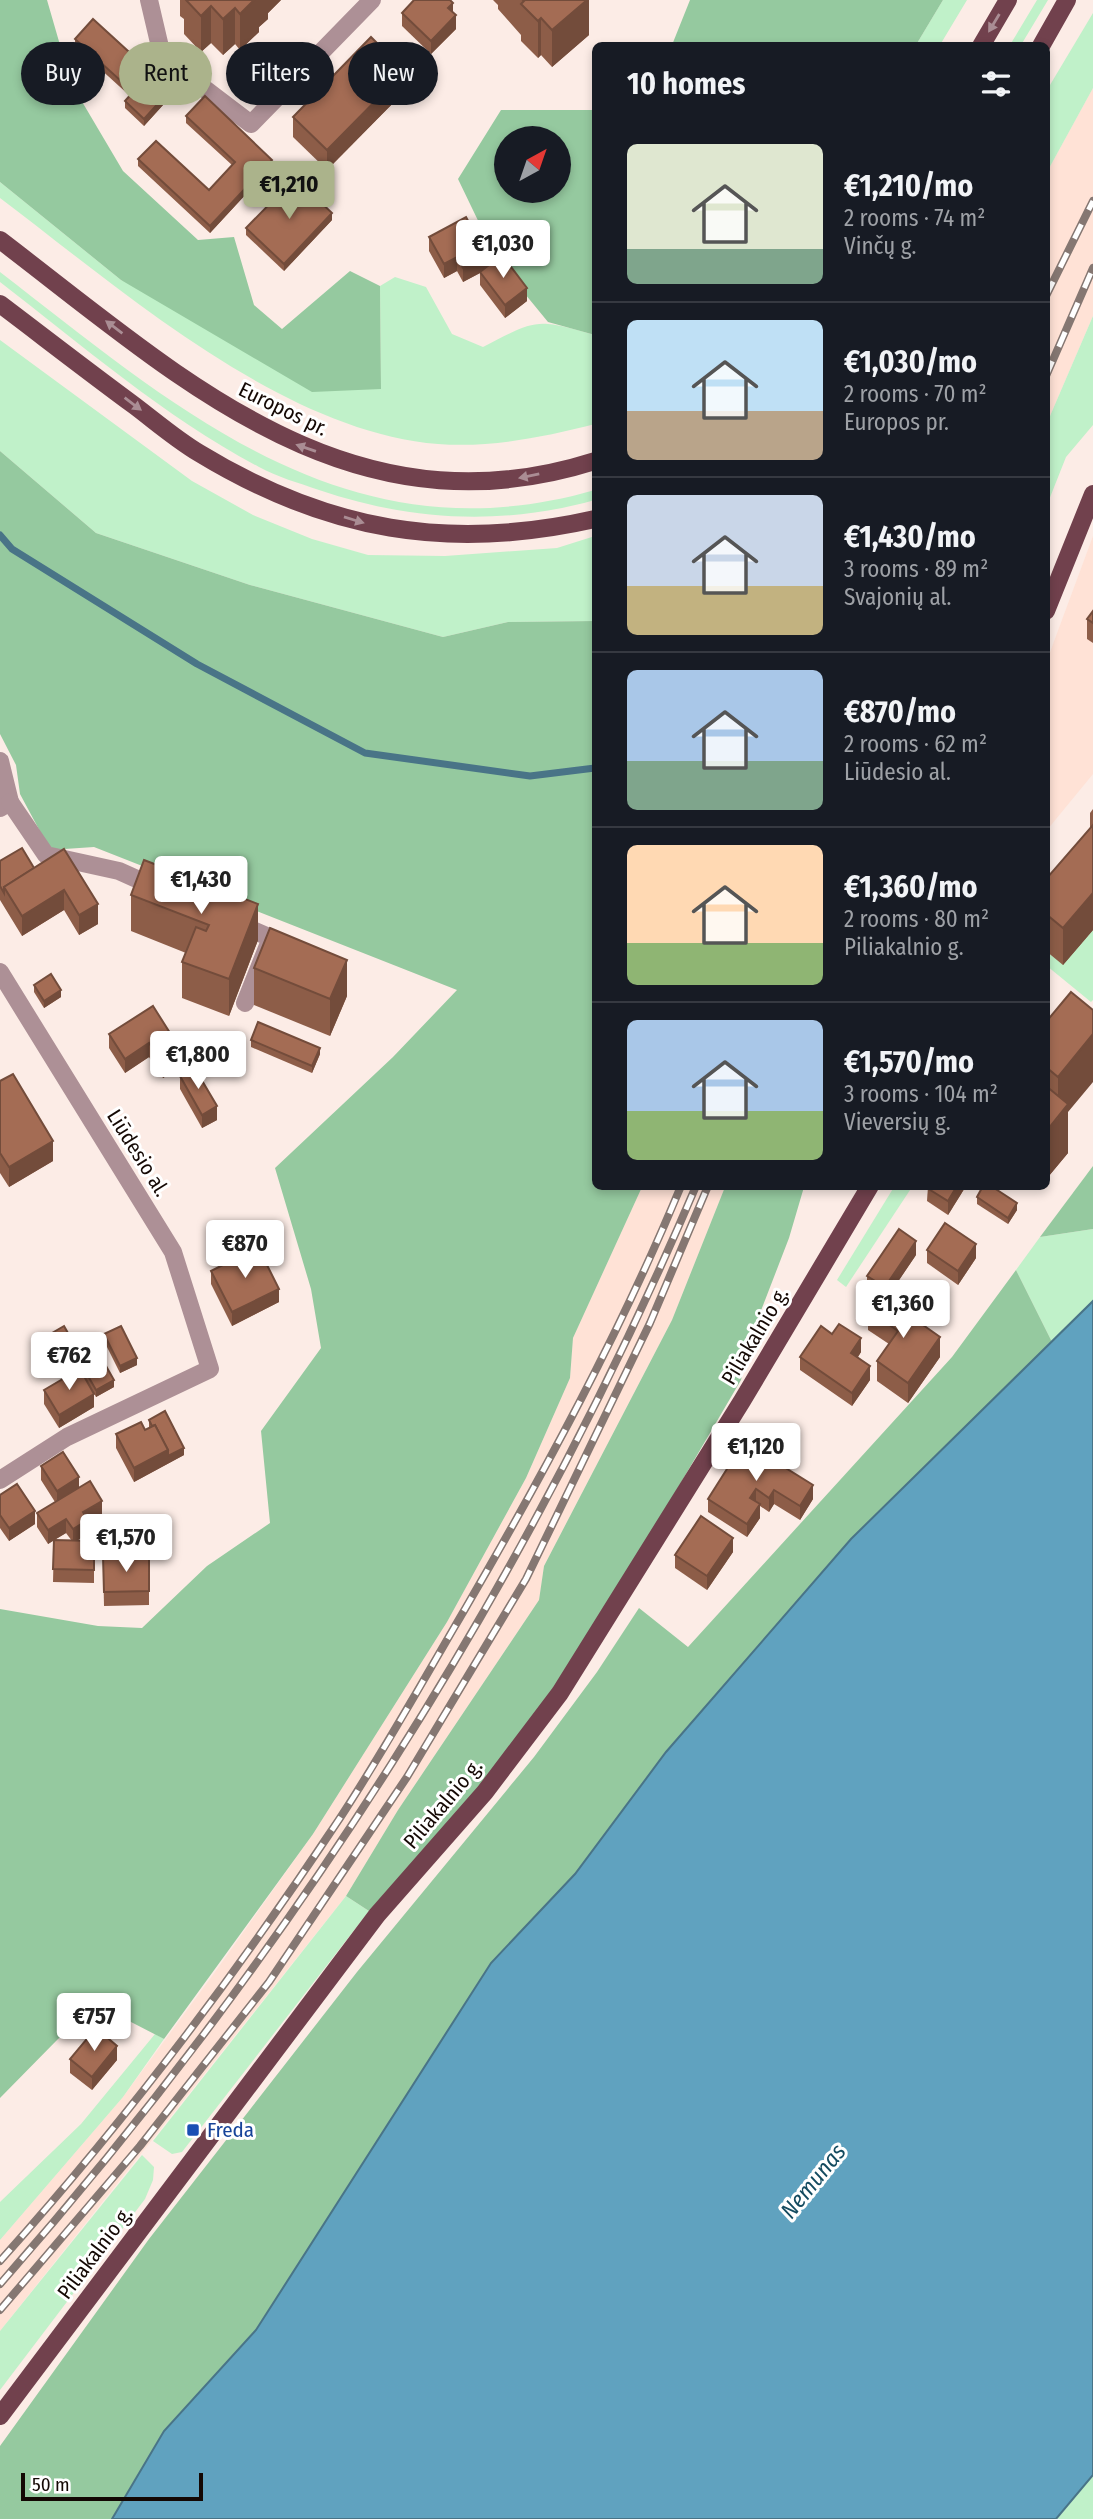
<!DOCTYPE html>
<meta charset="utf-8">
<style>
:root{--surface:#171b24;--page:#20242c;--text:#f1f3f6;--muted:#9ea1a6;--line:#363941;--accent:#abb38b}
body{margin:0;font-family:"Fira Sans Condensed",sans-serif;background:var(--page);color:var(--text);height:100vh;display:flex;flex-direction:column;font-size:26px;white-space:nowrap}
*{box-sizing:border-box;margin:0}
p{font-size:23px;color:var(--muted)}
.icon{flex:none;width:38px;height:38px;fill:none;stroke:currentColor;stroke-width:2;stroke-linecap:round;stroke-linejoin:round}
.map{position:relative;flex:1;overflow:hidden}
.drawer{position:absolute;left:592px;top:42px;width:458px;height:1148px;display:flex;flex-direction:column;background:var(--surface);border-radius:10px;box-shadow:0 4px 10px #0003}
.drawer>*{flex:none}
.top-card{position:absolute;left:21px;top:42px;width:466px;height:63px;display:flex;gap:14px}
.needle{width:46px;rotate:40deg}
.fabs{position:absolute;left:494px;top:126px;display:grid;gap:14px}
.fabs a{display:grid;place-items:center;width:77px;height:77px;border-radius:50%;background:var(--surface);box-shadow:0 4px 10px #0003;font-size:35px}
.scale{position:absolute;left:21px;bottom:18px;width:182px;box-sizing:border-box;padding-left:7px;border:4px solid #140804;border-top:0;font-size:19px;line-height:24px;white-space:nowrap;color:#140804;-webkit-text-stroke:5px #fff;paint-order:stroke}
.price{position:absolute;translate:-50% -60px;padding:0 16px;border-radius:7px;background:#fff;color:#222;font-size:23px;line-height:46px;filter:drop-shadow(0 2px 4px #0008)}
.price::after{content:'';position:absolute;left:50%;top:42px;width:21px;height:16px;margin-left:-10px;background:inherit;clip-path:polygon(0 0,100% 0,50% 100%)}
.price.selected{background:var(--accent);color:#111}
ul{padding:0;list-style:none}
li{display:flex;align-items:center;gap:21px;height:175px;padding:0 35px}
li+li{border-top:2px solid var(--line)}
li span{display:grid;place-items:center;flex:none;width:196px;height:140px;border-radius:10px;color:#555}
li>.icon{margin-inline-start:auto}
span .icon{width:84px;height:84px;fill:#fffc;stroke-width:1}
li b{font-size:30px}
h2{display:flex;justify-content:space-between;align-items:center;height:84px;padding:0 35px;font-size:30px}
.pill{padding:0 24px;border-radius:32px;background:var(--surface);box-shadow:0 4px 10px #0003;font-size:24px;line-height:63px}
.pill.selected{background:var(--accent);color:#111}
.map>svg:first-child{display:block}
.built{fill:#ffe2d6}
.green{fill:#c0f1c9}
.forest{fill:#95c99f;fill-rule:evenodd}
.water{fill:#60a2bf;stroke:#497487;stroke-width:2}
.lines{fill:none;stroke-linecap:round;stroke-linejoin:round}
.stream{stroke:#497487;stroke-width:7}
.minor{stroke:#ad9096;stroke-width:18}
.major{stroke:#71414d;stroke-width:18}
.rail-casing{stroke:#857772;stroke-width:8}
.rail{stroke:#fff;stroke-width:5;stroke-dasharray:16;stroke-linecap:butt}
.wall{fill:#8d5d48;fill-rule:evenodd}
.shaded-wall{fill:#734c3b}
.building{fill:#a46c54;stroke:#734c3b;stroke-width:2}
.oneway{fill:#aa8d94}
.transit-dot{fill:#1a4fb4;stroke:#fff;stroke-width:2.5}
.labels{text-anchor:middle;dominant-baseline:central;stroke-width:6;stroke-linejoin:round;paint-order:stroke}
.street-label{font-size:21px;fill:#140804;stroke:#fff}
.transit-label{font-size:21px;fill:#164399;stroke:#fff;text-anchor:start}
.water-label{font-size:23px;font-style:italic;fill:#144b60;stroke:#fff}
</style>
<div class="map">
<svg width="1093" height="2519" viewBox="0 0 1093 2519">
<rect width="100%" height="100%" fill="#fcece6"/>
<!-- built -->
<g class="built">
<polygon points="1093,88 1093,316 1047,423 1047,172"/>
<polygon points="1093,536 1093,774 1047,830 1046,663"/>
<polygon points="642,1187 725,1187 672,1320 544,1566 539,1600 398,1810 346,1896 0,2331 0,2240 123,2097 215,1972 313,1834 447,1622 526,1478 570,1378 573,1338"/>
</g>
<!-- green -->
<g class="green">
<polygon points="943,0 967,0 940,45 916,45"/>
<polygon points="1037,0 1048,0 1021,45 1010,45"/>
<polygon points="1093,13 1093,88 1047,172 1047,90"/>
<path d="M0,182L121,280L381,389L380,286L395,277L426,287L452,334L483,347C537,319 536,318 595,335V424C544,437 491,448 438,444C281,431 122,290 0,198Z"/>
<path d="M0,272C181,412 349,561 595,490V500C502,526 410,521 319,490C299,483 277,477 259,467C166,418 83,346 0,282Z"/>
<polygon points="1093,316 1093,425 1066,457 1047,505 1047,423"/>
<polygon points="0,340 192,481 253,515 312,539 368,555 445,556 557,548 595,536 595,621 508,622 443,637 250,585 96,533 0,451"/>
<polygon points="1093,930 1093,1000 1091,1002 1047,966 1046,951 1063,964"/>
<polygon points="894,1187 912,1187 846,1287 837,1280"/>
<polygon points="1093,1229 1093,1301 1052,1342 1016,1270 1040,1237"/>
<polygon points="346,1896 369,1911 182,2152 172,2154 153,2141"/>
<polygon points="155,2034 164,2039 123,2097 0,2240 0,2202 81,2124"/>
<polygon points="142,2155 154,2167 153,2180 145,2199 0,2390 0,2331"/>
<polygon points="1093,2475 1093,2519 1057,2519"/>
</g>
<!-- forest -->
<g class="forest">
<polygon points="0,0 47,0 71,83 123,171 198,240 234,237 254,305 282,329 350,271 380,286 381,389 312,392 121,280 0,182"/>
<polygon points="690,0 943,0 916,45 672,45"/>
<path d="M501,110H595V335L548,322L497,260L458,179ZM506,138H558V191H506Z"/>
<polygon points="0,451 96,533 250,585 443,637 508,622 595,621 595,1186 642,1187 573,1338 570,1378 526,1478 447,1622 313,1834 164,2039 100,2006 58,2039 0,2098 0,1609 98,1626 142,1628 207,1566 270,1523 261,1431 321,1348 311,1289 275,1168 393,1057 457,990 94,847 50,850 20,794 16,765 0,734"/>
<polygon points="1093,1166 1093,1229 1040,1237"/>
<polygon points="725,1187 804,1187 789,1238 752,1334 741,1380 618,1590 556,1686 478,1791 369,1911 346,1896 398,1810 539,1600 544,1566 672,1320"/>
<polygon points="1016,1270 1052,1342 851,1539 666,1752 575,1874 256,2330 164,2431 112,2519 0,2519 0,2446 149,2239 357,1972 534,1757 597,1672 639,1608 688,1647 952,1357"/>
</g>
<!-- water -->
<polygon class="water" points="1093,1301 1093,2475 1056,2519 112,2519 164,2431 256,2330 491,1963 575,1874 666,1752 851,1539"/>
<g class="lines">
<!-- stream -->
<polyline class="stream" points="0,535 12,549 197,664 365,753 530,776 595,768"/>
<!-- minor -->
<g class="minor">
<polyline points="149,0 160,47 197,83 251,124 372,0"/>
<polyline points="0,761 10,802 0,808"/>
<polyline points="10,802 46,855 119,871 159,889"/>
<polyline points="239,924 271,938 245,1003"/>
<polyline points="0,972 173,1252 210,1369 67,1437 0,1480"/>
</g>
<!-- major -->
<g class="major">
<polyline points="981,46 1008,0"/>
<polyline points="1041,46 1067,0"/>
<path d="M0,240C180,377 349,539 595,461"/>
<path d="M0,304C45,338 90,373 135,406C156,422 177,440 199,453C327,531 449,552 595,519"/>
<polyline points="1046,611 1093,494"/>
<polyline points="0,2416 377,1915 485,1792 560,1693 742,1401 870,1186"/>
</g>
<!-- rail casing -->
<g class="rail-casing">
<g id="rail">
<polyline points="1046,296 1093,201"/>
<polyline points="1046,376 1093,268"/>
<path d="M0,2261C124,2123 237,1973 340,1818C384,1751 424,1679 465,1609C544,1473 620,1333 681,1186"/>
<path d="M0,2284C288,1957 525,1588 696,1186"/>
<polyline points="0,2310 140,2146 269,1982 407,1777 526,1579 650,1323 708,1186"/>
</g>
</g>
<!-- rail -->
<use href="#rail" class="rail"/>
</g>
<!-- wall -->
<g class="wall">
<polygon points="180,0 281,0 268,13 268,19 259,27 259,32 240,50 235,44 223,55 211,43 201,52 184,34 184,19 180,16"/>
<polygon points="493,0 589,0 589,35 552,67 541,55 538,58 521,41 521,35 498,9 498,5"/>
<polygon points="402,13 456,29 431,54 402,26"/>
<polygon points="75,39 151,72 182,84 144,126 125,108 125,101 130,96 75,46"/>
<polygon points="386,59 402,94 327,170 293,137 293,117"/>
<polygon points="186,116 272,166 210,233 138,166 138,159 209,190 232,165 186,123"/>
<polygon points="332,220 284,271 246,235 246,228"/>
<polygon points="476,236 493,262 527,301 505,318 480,285 480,273 463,282 457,271 444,278 429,251 429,237"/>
<polygon points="1093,611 1093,643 1087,639 1087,619"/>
<polygon points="1093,809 1093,930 1063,965 1046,951 1046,879 1090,829 1090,813"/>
<polygon points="64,849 98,924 79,935 64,910 22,936 0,900 0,861 35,868"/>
<polygon points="131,895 258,940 229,1016 182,998 182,962 186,953 131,931"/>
<polygon points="254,968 347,996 330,1036 254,1005"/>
<polygon points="34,985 61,997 44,1008 34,992"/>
<polygon points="153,1006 182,1066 163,1078 149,1057 125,1073 109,1048 109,1034"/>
<polygon points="1046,1022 1068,1112 1068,1153 1048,1177 1046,1176"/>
<polygon points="251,1040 320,1054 312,1073 251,1047"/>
<polygon points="180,1076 217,1120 202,1128 180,1089"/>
<polygon points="0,1081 53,1161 9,1187 0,1173"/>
<polygon points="928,1186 966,1186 948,1215 927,1201"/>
<polygon points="977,1197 1017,1210 1008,1224 977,1204"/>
<polygon points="927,1250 976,1258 958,1285 927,1263"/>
<polygon points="916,1255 886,1299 940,1357 908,1403 877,1381 877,1361 889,1344 868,1330 868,1310 877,1296 867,1289 867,1276"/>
<polygon points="211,1271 279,1302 232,1326 211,1284"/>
<polygon points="104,1334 137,1365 120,1373 104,1341"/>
<polygon points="832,1334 861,1352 858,1357 870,1380 852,1406 800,1370 800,1357"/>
<polygon points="33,1344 73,1356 42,1374 33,1357"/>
<polygon points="84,1369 114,1387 96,1397 84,1376"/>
<polygon points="44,1390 94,1407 59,1428 44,1404"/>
<polygon points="149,1420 184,1455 134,1482 116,1448 116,1434 145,1430 149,1428"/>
<polygon points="744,1442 813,1499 800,1520 774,1504 769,1512 760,1506 760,1518 747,1537 708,1512 708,1499"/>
<path d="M41,1466L79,1488L102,1514L88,1523V1534L76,1541H94V1583L53,1582L54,1540L48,1544L37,1527V1513L55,1502L41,1480ZM66,1533L72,1541L54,1540Z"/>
<polygon points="0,1495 35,1524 9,1541 0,1528"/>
<polygon points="733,1552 707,1590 675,1568 675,1555"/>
<polygon points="103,1556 149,1556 149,1605 104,1606"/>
<polygon points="70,2059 117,2060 92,2090 70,2073"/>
</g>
<!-- shaded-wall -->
<g class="shaded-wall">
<polygon points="254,0 281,0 268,13 268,19 259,27 259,32 240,50 240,14"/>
<polygon points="587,0 589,0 589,35 552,67 552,30"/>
<polygon points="453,3 453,16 448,8"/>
<polygon points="211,6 211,43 201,52 201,16"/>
<polygon points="235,8 235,44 223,55 223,19"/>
<polygon points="456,15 456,29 431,54 431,41"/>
<polygon points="541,18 541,55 538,58 538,21"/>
<polygon points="402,74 402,94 327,170 327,150"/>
<polygon points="182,77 182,84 144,126 144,119"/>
<polygon points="272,160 272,166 210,233 210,226"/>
<polygon points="332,213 332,220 284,271 284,264"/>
<polygon points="493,252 493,266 463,282 463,268"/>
<polygon points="457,257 457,271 444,278 444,264"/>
<polygon points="527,288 527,301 505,318 505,305"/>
<polygon points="64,890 64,910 22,936 22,916"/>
<polygon points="1093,893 1093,930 1063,965 1063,928"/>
<polygon points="98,904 98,924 79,935 79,915"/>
<polygon points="258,904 258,940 229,1016 229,979"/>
<polygon points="347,960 347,996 330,1036 330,999"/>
<polygon points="61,990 61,997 44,1008 44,1001"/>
<polygon points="1093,1034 1093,1082 1068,1112 1068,1153 1048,1177 1048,1129 1058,1118 1058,1077"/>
<polygon points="149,1043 149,1057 125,1073 125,1059"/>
<polygon points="320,1048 320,1054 312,1073 312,1066"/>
<polygon points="182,1052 182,1066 163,1078 163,1064"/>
<polygon points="217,1106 217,1120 202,1128 202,1115"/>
<polygon points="53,1141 53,1161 9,1187 9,1167"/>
<polygon points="957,1186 966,1186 948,1215 948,1201"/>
<polygon points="1017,1203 1017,1210 1008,1224 1008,1218"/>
<polygon points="916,1241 916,1255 885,1301 885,1287"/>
<polygon points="976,1244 976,1258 958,1285 958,1271"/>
<polygon points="279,1289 279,1302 232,1326 232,1312"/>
<polygon points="940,1337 940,1357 908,1403 908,1383"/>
<polygon points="861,1338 861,1352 851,1367 851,1353"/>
<polygon points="73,1342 73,1356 42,1374 42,1360"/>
<polygon points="137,1358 137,1365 120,1373 120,1366"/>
<polygon points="870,1366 870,1380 852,1406 852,1393"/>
<polygon points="114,1380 114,1387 96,1397 96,1390"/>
<polygon points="94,1394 94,1407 59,1428 59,1415"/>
<polygon points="184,1448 184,1455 134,1482 134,1468 168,1450"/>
<polygon points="79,1477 79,1491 57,1505 57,1491"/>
<polygon points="813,1485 813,1499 800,1520 800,1506"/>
<polygon points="756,1489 756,1503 750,1498"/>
<polygon points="774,1490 774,1504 769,1512 769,1498"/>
<polygon points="102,1501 102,1514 88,1523 88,1534 73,1543 73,1529 83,1512"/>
<polygon points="760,1504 760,1518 747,1537 747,1524"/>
<polygon points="35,1511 35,1524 9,1541 9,1528"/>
<polygon points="66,1519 66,1533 48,1544 48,1530"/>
<polygon points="733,1538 733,1552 707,1590 707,1576"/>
<polygon points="117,2046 117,2060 92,2090 92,2077"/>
</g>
<!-- building -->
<g class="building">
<polygon points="186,0 254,0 240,14 235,8 223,19 211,6 201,16"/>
<polygon points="414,0 450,0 453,3 448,8 456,15 431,41 402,13"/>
<polygon points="523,0 587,0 552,30 541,18 538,21 521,4 524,1"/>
<polygon points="93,19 151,72 163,59 182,77 144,119 125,101 133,92 75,39"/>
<polygon points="371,37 386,52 383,56 402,74 327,150 293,117"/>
<polygon points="205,96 272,160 210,226 138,159 156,141 209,190 235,162 186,116"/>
<polygon points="295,178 332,213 284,264 246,228"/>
<polygon points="466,217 476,236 483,232 493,252 463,268 457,257 444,264 429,237"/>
<polygon points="502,255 527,288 505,305 480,272"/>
<polygon points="1093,611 1093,623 1087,619"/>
<polygon points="1093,825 1093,893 1063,928 1046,914 1046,879"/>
<polygon points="22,848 34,868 4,887 4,893 0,886 0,861"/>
<polygon points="64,849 98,904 79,915 64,890 22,916 4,887"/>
<polygon points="144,860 258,904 229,979 182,962 196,927 206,931 209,925 131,895"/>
<polygon points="270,928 347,960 330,999 254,968"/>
<polygon points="51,974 61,990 44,1001 34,985"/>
<polygon points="1071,992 1093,1010 1093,1034 1058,1077 1046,1067 1046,1022"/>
<polygon points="153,1006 182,1052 163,1064 149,1043 125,1059 109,1034"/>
<polygon points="258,1022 320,1048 312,1066 251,1040"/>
<polygon points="194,1067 217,1106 202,1115 180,1076"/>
<polygon points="13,1074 53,1141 9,1167 0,1153 0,1081"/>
<polygon points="1046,1086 1068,1104 1048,1129 1046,1128"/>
<polygon points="928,1186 957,1186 948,1201 927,1188"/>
<polygon points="983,1186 991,1186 1017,1203 1008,1218 977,1197"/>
<polygon points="945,1223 976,1244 958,1271 927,1250"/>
<polygon points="899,1229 916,1241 885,1287 867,1276"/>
<polygon points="258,1247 279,1289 232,1312 211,1271"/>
<polygon points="879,1294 940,1337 908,1383 877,1361 898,1331 868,1310"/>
<polygon points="839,1324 861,1338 851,1353 870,1366 852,1393 800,1357 821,1326 832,1334"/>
<polygon points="64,1326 73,1342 42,1360 33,1344"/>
<polygon points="121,1326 137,1358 120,1366 104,1334"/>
<polygon points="102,1359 114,1380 96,1390 84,1369"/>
<polygon points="80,1369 94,1394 59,1415 44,1390"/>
<polygon points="165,1411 184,1448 168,1456 168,1450 155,1425 152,1426 149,1420"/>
<polygon points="141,1422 145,1430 155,1425 168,1450 134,1468 116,1434"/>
<polygon points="744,1442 813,1485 800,1506 774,1490 769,1498 756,1489 750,1498 760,1504 747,1524 708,1499"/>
<polygon points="63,1452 79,1477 57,1491 41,1466"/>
<polygon points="90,1481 102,1501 83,1512 88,1520 73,1529 66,1519 48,1530 37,1513"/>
<polygon points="17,1484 35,1511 9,1528 0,1515 0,1495"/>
<polygon points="701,1516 733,1538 707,1576 675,1555"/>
<polygon points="54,1540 94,1541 94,1570 53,1569"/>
<polygon points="103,1556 149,1556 149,1591 104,1592"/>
<polygon points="96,2028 117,2046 92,2077 70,2059"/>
</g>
<!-- one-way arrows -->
<defs><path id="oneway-solid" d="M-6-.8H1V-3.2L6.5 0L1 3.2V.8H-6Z" transform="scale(1.75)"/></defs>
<g class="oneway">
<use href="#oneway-solid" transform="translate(994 23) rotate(121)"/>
<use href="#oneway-solid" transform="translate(114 327) rotate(-143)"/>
<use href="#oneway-solid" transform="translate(133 404) rotate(37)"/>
<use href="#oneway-solid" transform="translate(306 448) rotate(-161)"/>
<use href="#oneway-solid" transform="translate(529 476) rotate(168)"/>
<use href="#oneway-solid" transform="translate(354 520) rotate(17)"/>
</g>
<!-- markers -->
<rect class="transit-dot" x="186" y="2123" width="14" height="14" rx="3.5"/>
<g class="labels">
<!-- street labels -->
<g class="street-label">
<text transform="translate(283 409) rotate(26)">Europos pr.</text>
<text transform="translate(138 1153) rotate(58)">Liūdesio al.</text>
<text transform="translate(755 1336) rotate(-59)">Piliakalnio g.</text>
<text transform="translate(443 1804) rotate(-50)">Piliakalnio g.</text>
<text transform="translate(95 2253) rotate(-53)">Piliakalnio g.</text>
</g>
<!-- transit labels -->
<g class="transit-label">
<text x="207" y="2130">Freda</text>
</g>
<!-- water labels -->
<g class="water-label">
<text transform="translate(813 2181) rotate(-51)">Nemunas</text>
</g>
</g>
</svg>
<div class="fabs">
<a><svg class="needle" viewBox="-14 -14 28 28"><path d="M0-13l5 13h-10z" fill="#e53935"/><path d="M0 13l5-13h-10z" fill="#9ea1a6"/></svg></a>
</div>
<div class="scale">50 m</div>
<b class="price selected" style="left:289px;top:221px">€1,210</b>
<b class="price" style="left:503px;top:280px">€1,030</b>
<b class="price" style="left:201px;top:916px">€1,430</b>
<b class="price" style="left:198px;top:1091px">€1,800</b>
<b class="price" style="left:245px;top:1280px">€870</b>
<b class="price" style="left:903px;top:1340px">€1,360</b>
<b class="price" style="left:69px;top:1392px">€762</b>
<b class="price" style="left:756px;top:1483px">€1,120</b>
<b class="price" style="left:126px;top:1574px">€1,570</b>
<b class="price" style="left:94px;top:2053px">€757</b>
<div class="top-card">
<a class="pill">Buy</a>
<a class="pill selected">Rent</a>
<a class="pill">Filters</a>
<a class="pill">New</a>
</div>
<section class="drawer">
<h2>10 homes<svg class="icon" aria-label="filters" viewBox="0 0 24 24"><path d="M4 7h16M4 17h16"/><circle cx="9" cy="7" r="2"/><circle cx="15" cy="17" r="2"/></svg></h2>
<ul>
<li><span style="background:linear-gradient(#dfe7d0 75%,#7fa58c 0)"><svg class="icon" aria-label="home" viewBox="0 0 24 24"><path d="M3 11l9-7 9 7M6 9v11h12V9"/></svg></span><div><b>€1,210/mo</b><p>2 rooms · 74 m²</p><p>Vinčų g.</p></div></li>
<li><span style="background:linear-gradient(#bfe0f5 65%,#b9a48a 0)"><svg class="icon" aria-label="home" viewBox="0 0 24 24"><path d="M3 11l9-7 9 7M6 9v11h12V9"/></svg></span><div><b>€1,030/mo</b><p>2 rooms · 70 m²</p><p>Europos pr.</p></div></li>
<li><span style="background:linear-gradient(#c9d6e8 65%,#c2b280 0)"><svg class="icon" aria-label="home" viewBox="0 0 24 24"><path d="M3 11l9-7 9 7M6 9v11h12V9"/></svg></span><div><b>€1,430/mo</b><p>3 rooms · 89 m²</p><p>Svajonių al.</p></div></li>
<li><span style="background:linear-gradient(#a9c7e8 65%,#7fa58c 0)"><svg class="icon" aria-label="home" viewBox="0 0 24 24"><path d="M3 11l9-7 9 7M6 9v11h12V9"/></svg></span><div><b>€870/mo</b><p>2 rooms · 62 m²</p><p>Liūdesio al.</p></div></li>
<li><span style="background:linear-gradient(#ffd9b3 70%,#8fb573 0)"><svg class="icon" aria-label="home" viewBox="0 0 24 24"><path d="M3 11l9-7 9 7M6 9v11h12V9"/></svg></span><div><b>€1,360/mo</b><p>2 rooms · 80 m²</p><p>Piliakalnio g.</p></div></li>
<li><span style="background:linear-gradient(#a9c7e8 65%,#8fb573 0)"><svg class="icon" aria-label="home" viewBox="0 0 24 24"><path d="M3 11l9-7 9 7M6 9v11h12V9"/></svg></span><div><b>€1,570/mo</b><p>3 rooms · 104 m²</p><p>Vieversių g.</p></div></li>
</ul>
</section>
</div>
